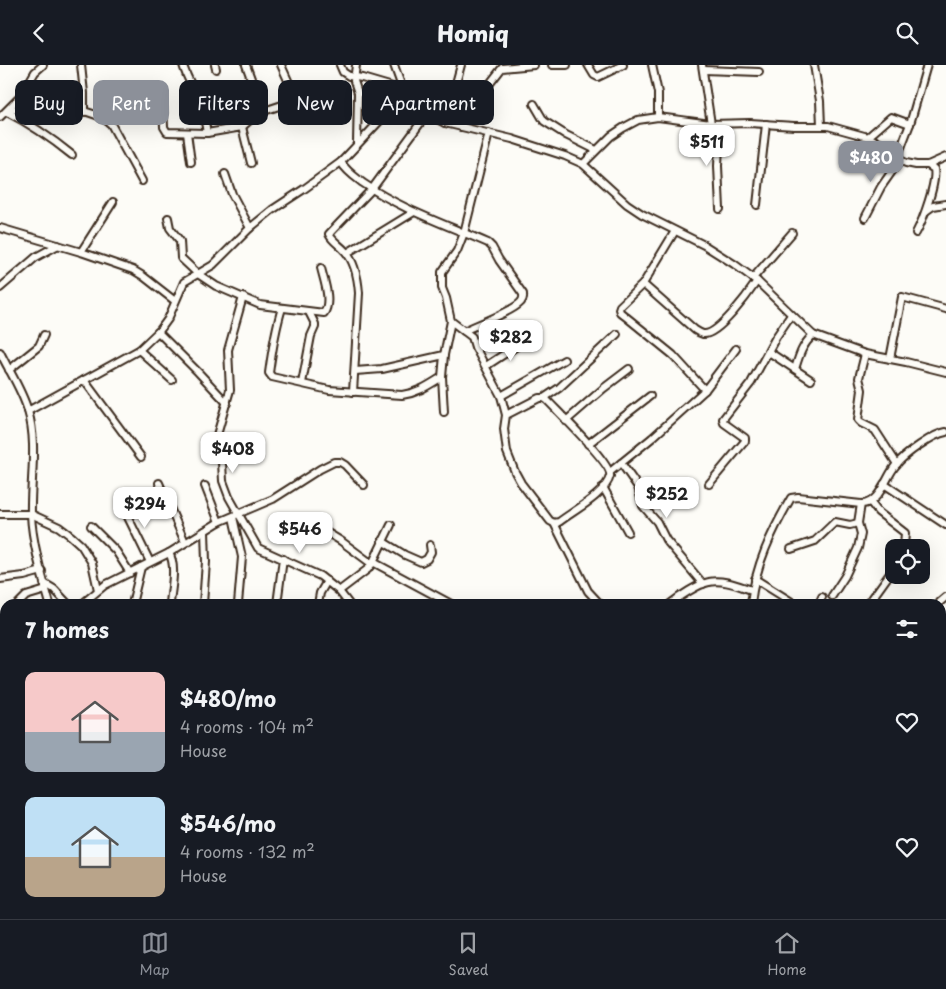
<!DOCTYPE html>
<meta charset="utf-8">
<style>
:root{--surface:#171b24;--page:#20242c;--text:#f1f3f6;--muted:#9ea1a6;--line:#363941;--accent:#8c9099}
body{margin:0;font-family:"Playpen Sans",sans-serif;background:var(--page);color:var(--text);height:100vh;display:flex;flex-direction:column;font-size:19px;white-space:nowrap}
*{box-sizing:border-box;margin:0}
p{font-size:16px;color:var(--muted)}
.icon{flex:none;width:28px;height:28px;fill:none;stroke:currentColor;stroke-width:2;stroke-linecap:round;stroke-linejoin:round}
.map{position:relative;flex:1;overflow:hidden}
.details{position:absolute;left:0px;top:534px;width:946px;height:321px;display:flex;flex-direction:column;background:var(--surface);border-radius:15px 15px 0 0;box-shadow:0 5px 20px #0002}
.details>*{flex:none}
.guide{position:absolute;left:15px;top:15px;width:500px;height:45px;display:flex;gap:10px}
.tools{position:absolute;left:885px;top:474px;display:grid;gap:10px}
.tools a{display:grid;place-items:center;width:45px;height:45px;border-radius:10px;background:var(--surface);box-shadow:0 5px 20px #0002;font-size:25px}
.price{position:absolute;translate:-50% -42px;padding:0 11px;border-radius:10px;background:#fff;color:#222;font-size:16px;line-height:32px;filter:drop-shadow(0 1px 2px #0008)}
.price::after{content:'';position:absolute;left:50%;top:30px;width:15px;height:11px;margin-left:-8px;background:inherit;clip-path:polygon(0 0,100% 0,50% 100%)}
.price.current{background:var(--accent);color:#fff}
ul{padding:0;list-style:none}
li{display:flex;align-items:center;gap:15px;height:125px;padding:0 25px}
li span{display:grid;place-items:center;flex:none;width:140px;height:100px;border-radius:10px;color:#555}
li>.icon{margin-inline-start:auto}
span .icon{width:60px;height:60px;fill:#fffc;stroke-width:1}
li b{font-size:21px}
h2{display:flex;justify-content:space-between;align-items:center;height:60px;padding:0 25px;font-size:21px}
.chip{padding:0 18px;border-radius:10px;background:var(--surface);box-shadow:0 5px 20px #0002;font-size:18px;line-height:45px}
.chip.current{background:var(--accent);color:#fff}
header{display:flex;justify-content:space-between;align-items:center;height:65px;padding:0 25px;background:var(--surface);font-size:22px;font-weight:800}
.menu{display:flex;justify-content:space-around;align-items:center;height:70px;border-top:1px solid var(--line);background:var(--surface);font-size:14px;color:var(--muted)}
.menu a{display:grid;justify-items:center;gap:2px}
.menu .current{color:var(--accent)}
.map>svg:first-child{display:block}
.lines{fill:none;stroke-linecap:round;stroke-linejoin:round}
.minor-casing{stroke:#3b2a1e;stroke-width:10}
.minor{stroke:#fdfcf7;stroke-width:6}
</style>
<header><svg class="icon" aria-label="back" viewBox="0 0 24 24"><path d="M15 5l-7 7 7 7"/></svg>Homiq<svg class="icon" aria-label="search" viewBox="0 0 24 24"><circle cx="10" cy="10" r="6"/><path d="M15 15l6 6"/></svg></header>
<div class="map">
<svg width="946" height="854" viewBox="0 0 946 854">
<rect width="100%" height="100%" fill="#fdfcf7"/>
<filter id="ink" filterUnits="userSpaceOnUse"><feTurbulence type="fractalNoise" baseFrequency=".02" numOctaves="2"/><feDisplacementMap in="SourceGraphic" scale="10" xChannelSelector="R" yChannelSelector="G"/><feConvolveMatrix kernelMatrix="1 2 1 2 8 2 1 2 1" color-interpolation-filters="sRGB"/></filter>
<g filter="url(#ink)">
<g class="lines">
<!-- minor casing -->
<g class="minor-casing">
<g id="minor">
<polyline points="81,0 84,28 84,47"/>
<path d="M183,0C186,11 191,19 196,29C202,41 205,55 207,68"/>
<polyline points="215,0 216,4"/>
<polyline points="246,0 263,46"/>
<polyline points="340,0 343,7 349,11 362,13 403,25"/>
<polyline points="356,0 354,16 358,28 357,78"/>
<polyline points="394,0 403,25 417,41 427,49 445,58 512,74 565,91 583,99 627,139 642,149 704,180 734,199 757,216 813,270 865,289 906,297 946,307"/>
<polyline points="552,0 567,0"/>
<polyline points="588,0 594,10 598,12 623,0"/>
<polyline points="652,0 658,28 658,52"/>
<polyline points="702,0 711,59"/>
<polyline points="814,0 820,36 821,61"/>
<polyline points="704,5 759,7"/>
<polyline points="200,39 236,31 235,19"/>
<polyline points="534,39 544,56 566,70 596,85"/>
<polyline points="163,40 164,62 167,67 207,68 242,62 251,98"/>
<path d="M10,44C42,47 85,36 111,59L142,116"/>
<path d="M7,47C31,59 51,73 72,90"/>
<polyline points="0,52 21,31 35,7 43,0"/>
<polyline points="445,58 461,0"/>
<polyline points="720,59 718,101 720,144"/>
<polyline points="242,62 258,48 294,36 296,33 281,0"/>
<polyline points="461,62 471,36 481,30 502,3 534,0"/>
<polyline points="187,68 191,97"/>
<path d="M489,68L464,168L457,186L442,207V223L446,233L451,256L472,272L475,282L501,331L506,350L504,364L507,387L515,407L521,418L550,456L554,458L559,457C573,446 606,429 610,411C613,400 557,346 547,335L544,333H539L506,350"/>
<polyline points="868,72 891,52 910,59"/>
<polyline points="897,93 910,59 927,0"/>
<path d="M341,97C346,106 355,112 363,118C402,145 445,159 488,178L492,182L499,195L523,229C523,233 524,233 521,237C512,247 478,259 464,266"/>
<polyline points="583,99 611,71 623,63 638,55 658,52 711,59 750,58 794,61 828,61 868,72 885,81 900,95 906,98 916,100 928,100 946,92"/>
<polyline points="225,109 232,129 250,163"/>
<polyline points="757,140 766,59"/>
<polyline points="926,146 933,141 946,139"/>
<path d="M168,153L170,163L180,176L181,193L198,209L216,221L260,240L324,248C332,236 324,216 321,203"/>
<polyline points="865,153 881,122 900,95"/>
<polyline points="0,163 81,187 133,205 143,211 175,236"/>
<polyline points="675,166 643,219 620,241 619,244 620,247 673,290 705,325"/>
<path d="M916,168C923,155 937,117 934,104L928,100"/>
<polyline points="81,187 113,137"/>
<polyline points="347,188 414,147"/>
<polyline points="753,213 792,168"/>
<path d="M643,219L695,265C698,267 700,268 703,269C718,271 749,228 757,216"/>
<polyline points="0,223 36,192 58,180"/>
<polyline points="243,232 228,285 230,325 217,370 217,380 222,397 223,416 229,432 258,483 320,511 339,526 349,539"/>
<path d="M282,243C275,265 272,286 269,308L272,312L329,325L402,330C418,328 429,320 442,312"/>
<polyline points="158,267 198,307 227,338"/>
<polyline points="139,285 172,315"/>
<path d="M0,287C9,306 22,325 28,346C38,379 30,415 31,449C32,477 42,511 50,539"/>
<polyline points="769,287 811,315"/>
<polyline points="865,289 859,313 862,325 858,355 861,358 875,365 897,399"/>
<polyline points="890,294 902,232 946,244"/>
<polyline points="486,301 526,275"/>
<path d="M795,304C799,291 802,280 813,270"/>
<polyline points="9,305 39,281 44,270"/>
<polyline points="355,306 382,304 444,290"/>
<polyline points="84,315 141,392"/>
<polyline points="302,318 311,271 315,262 315,259 309,247"/>
<path d="M353,327L359,228C358,214 355,197 345,186C340,180 332,176 329,169L372,124L427,49"/>
<polyline points="501,331 564,295"/>
<polyline points="544,333 559,323 617,269"/>
<polyline points="28,346 139,285 160,265 168,254 184,217 213,200 250,163 272,145 304,124 341,97 406,28"/>
<polyline points="444,347 442,312 444,290 451,256"/>
<polyline points="566,356 604,323 629,304"/>
<polyline points="588,379 650,331"/>
<polyline points="621,398 638,422 643,441 657,457 666,475 703,519"/>
<polyline points="610,407 652,373 705,325 736,284"/>
<polyline points="159,418 185,477"/>
<polyline points="709,419 745,376 745,373 724,358 723,354 751,318 776,272 791,250"/>
<polyline points="884,419 946,460"/>
<polyline points="205,421 219,457"/>
<polyline points="603,422 628,467"/>
<polyline points="871,438 878,447 905,468 904,482"/>
<polyline points="122,440 150,497"/>
<polyline points="0,449 31,449 59,462 71,471 81,480 92,498 98,525"/>
<polyline points="233,452 242,492 238,539"/>
<polyline points="554,458 588,526 600,539"/>
<polyline points="91,461 116,486 130,508"/>
<polyline points="318,462 341,476 372,499"/>
<polyline points="382,476 405,490 421,497 427,494 431,487 430,480"/>
<polyline points="791,484 815,476 835,457 850,460 858,458"/>
<path d="M169,488C177,501 171,524 170,539"/>
<polyline points="373,497 451,539"/>
<polyline points="0,514 24,511 42,506"/>
<polyline points="755,514 795,539"/>
<polyline points="44,518 54,524 68,539"/>
<polyline points="339,526 368,504 373,497 391,460"/>
<polyline points="832,531 845,511 858,483 861,469 858,458 861,439"/>
<polyline points="871,535 894,503"/>
<polyline points="940,537 946,532"/>
<polyline points="18,539 26,531 46,525"/>
<polyline points="82,539 105,520 169,488 219,457 273,434 320,404 334,397 340,397 345,400 364,420"/>
<polyline points="132,539 141,502"/>
<polyline points="203,539 206,497 205,466"/>
<polyline points="277,539 283,494"/>
<polyline points="318,539 320,528 327,516"/>
<path d="M670,539C679,532 698,519 709,517C723,514 739,521 752,525"/>
<path d="M751,539C755,501 772,466 791,433L798,432L861,439C880,439 885,413 896,400C905,389 933,369 946,367"/>
<polyline points="819,539 822,532"/>
<polyline points="0,565 5,557"/>
<polyline points="0,597 5,596"/>
<polyline points="941,625 946,619"/>
<polyline points="0,628 5,648"/>
<polyline points="941,651 946,654"/>
<polyline points="941,669 946,662"/>
<polyline points="0,709 5,709"/>
<polyline points="941,725 946,727"/>
<polyline points="0,759 5,760"/>
<polyline points="0,801 5,801"/>
<polyline points="0,841 5,841"/>
<polyline points="941,847 946,837"/>
<polyline points="143,850 145,854"/>
<polyline points="590,850 593,854"/>
<polyline points="874,850 881,854"/>
<polyline points="97,854 100,850"/>
<polyline points="176,854 220,850"/>
<polyline points="234,854 235,850"/>
<polyline points="342,854 343,850"/>
<polyline points="445,854 446,850"/>
<polyline points="539,854 543,850"/>
<polyline points="719,854 719,850"/>
</g>
</g>
<!-- minor -->
<use href="#minor" class="minor"/>
</g>
</g>
</svg>
<div class="tools">
<a><svg class="icon" aria-label="locate" viewBox="0 0 24 24"><circle cx="12" cy="12" r="6"/><path d="M12 2v4M12 18v4M2 12h4M18 12h4"/></svg></a>
</div>
<b class="price" style="left:707px;top:102px">$511</b>
<b class="price current" style="left:871px;top:118px">$480</b>
<b class="price" style="left:511px;top:297px">$282</b>
<b class="price" style="left:233px;top:409px">$408</b>
<b class="price" style="left:667px;top:454px">$252</b>
<b class="price" style="left:145px;top:464px">$294</b>
<b class="price" style="left:300px;top:489px">$546</b>
<div class="guide">
<a class="chip">Buy</a>
<a class="chip current">Rent</a>
<a class="chip">Filters</a>
<a class="chip">New</a>
<a class="chip">Apartment</a>
</div>
<section class="details">
<h2>7 homes<svg class="icon" aria-label="filters" viewBox="0 0 24 24"><path d="M4 7h16M4 17h16"/><circle cx="9" cy="7" r="2"/><circle cx="15" cy="17" r="2"/></svg></h2>
<ul>
<li><span style="background:linear-gradient(#f6c9c9 60%,#9aa5b1 0)"><svg class="icon" aria-label="home" viewBox="0 0 24 24"><path d="M3 11l9-7 9 7M6 9v11h12V9"/></svg></span><div><b>$480/mo</b><p>4 rooms · 104 m²</p><p>House</p></div><svg class="icon" aria-label="heart" viewBox="0 0 24 24"><path d="M12 20l-8-8c-3-5 5-10 8-4 3-6 11-1 8 4z"/></svg></li>
<li><span style="background:linear-gradient(#bfe0f5 60%,#b9a48a 0)"><svg class="icon" aria-label="home" viewBox="0 0 24 24"><path d="M3 11l9-7 9 7M6 9v11h12V9"/></svg></span><div><b>$546/mo</b><p>4 rooms · 132 m²</p><p>House</p></div><svg class="icon" aria-label="heart" viewBox="0 0 24 24"><path d="M12 20l-8-8c-3-5 5-10 8-4 3-6 11-1 8 4z"/></svg></li>
</ul>
</section>
</div>
<nav class="menu">
<a class="current"><svg class="icon" aria-label="map" viewBox="0 0 24 24"><path d="M3 6l6-2 6 2 6-2v14l-6 2-6-2-6 2zM9 4v14M15 6v14"/></svg>Map</a>
<a><svg class="icon" aria-label="saved" viewBox="0 0 24 24"><path d="M7 4h10v16l-5-4-5 4z"/></svg>Saved</a>
<a><svg class="icon" aria-label="home" viewBox="0 0 24 24"><path d="M3 11l9-7 9 7M6 9v11h12V9"/></svg>Home</a>
</nav>
